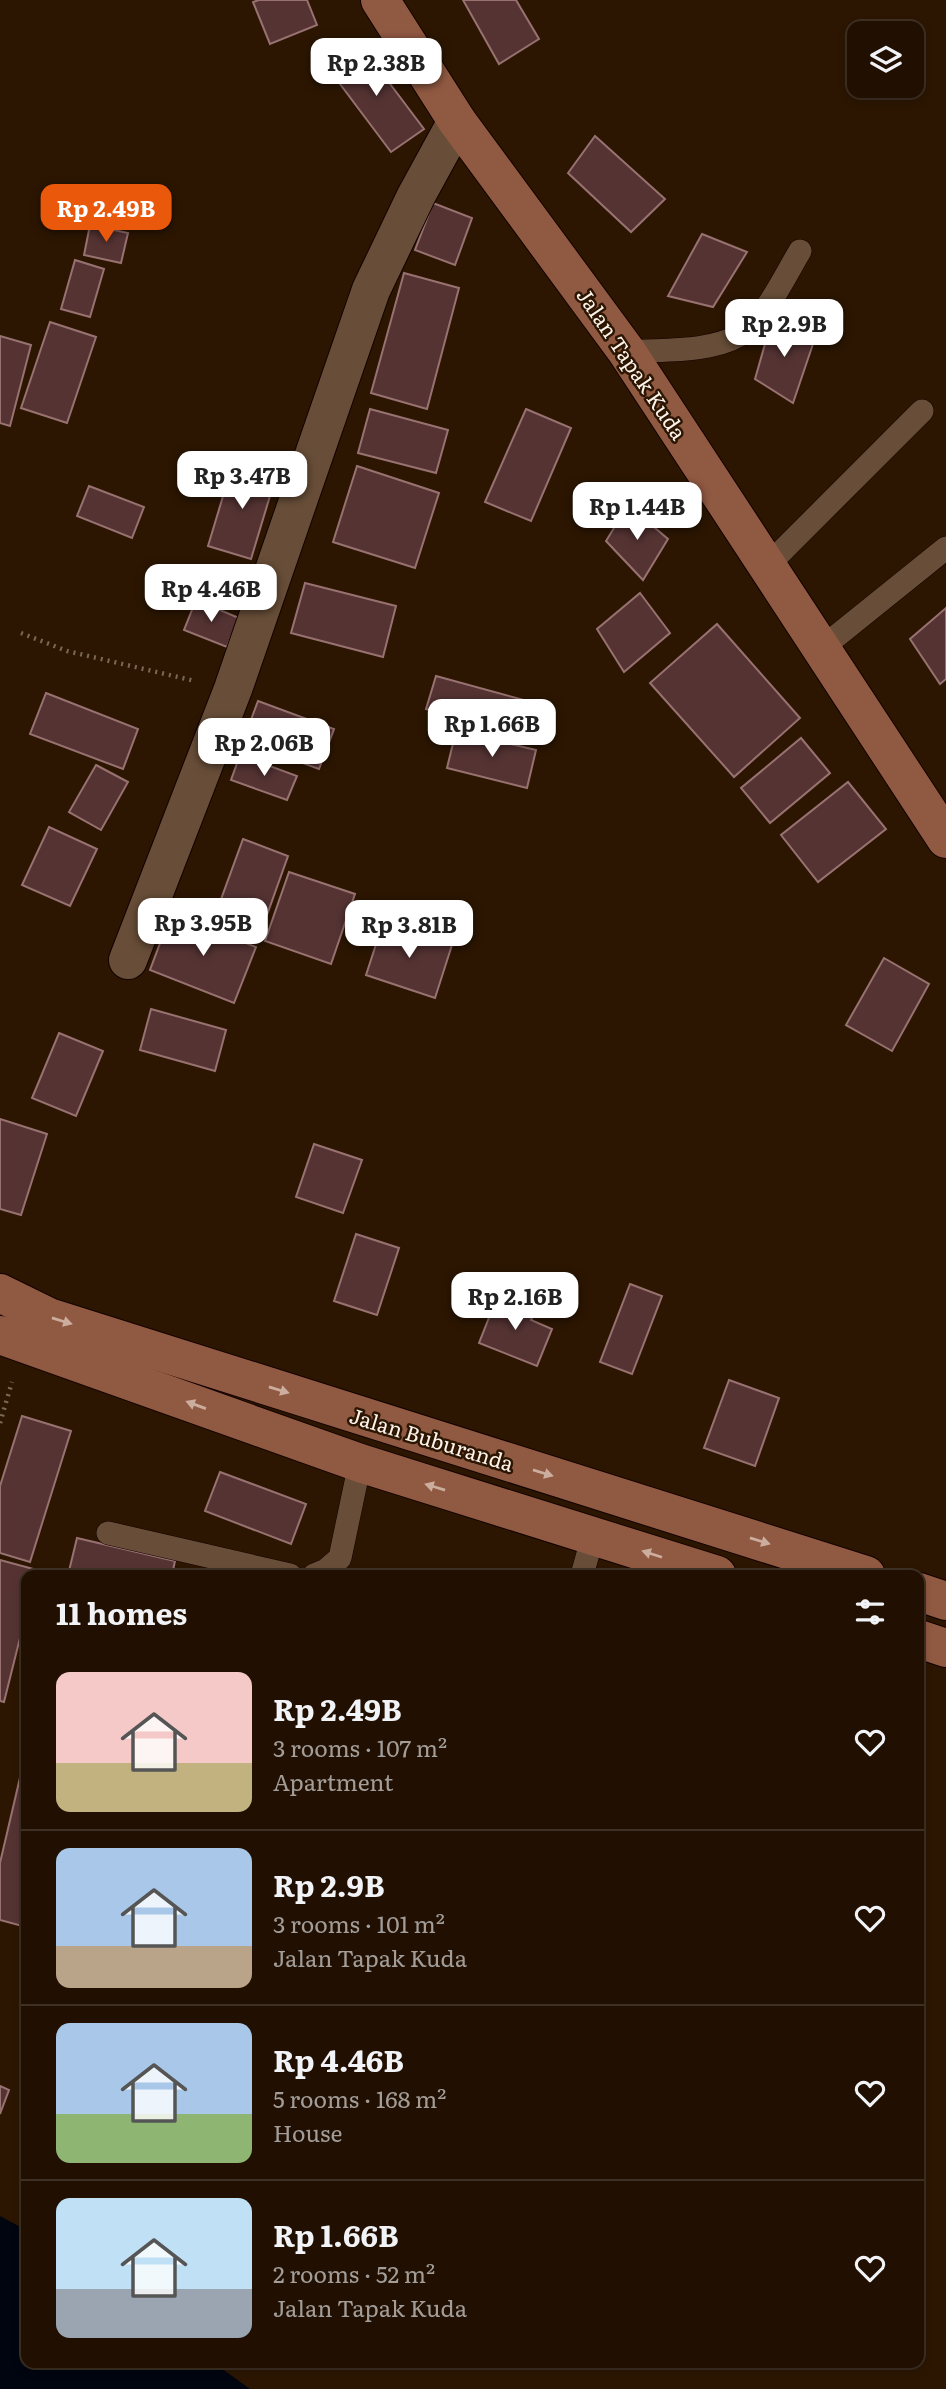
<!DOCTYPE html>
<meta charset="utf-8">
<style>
:root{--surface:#211002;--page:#29190c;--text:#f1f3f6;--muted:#a29d99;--line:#3e3024;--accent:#ea580c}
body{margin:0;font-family:Literata,serif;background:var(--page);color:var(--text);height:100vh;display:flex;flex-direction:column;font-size:26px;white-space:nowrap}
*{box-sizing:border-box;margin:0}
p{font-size:23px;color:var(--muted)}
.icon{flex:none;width:38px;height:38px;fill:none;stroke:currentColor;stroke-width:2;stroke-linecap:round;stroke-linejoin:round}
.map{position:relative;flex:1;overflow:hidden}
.drawer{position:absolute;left:21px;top:1570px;width:903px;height:798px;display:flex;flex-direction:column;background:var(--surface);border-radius:14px;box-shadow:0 4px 10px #0003,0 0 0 2px var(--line)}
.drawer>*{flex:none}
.buttons{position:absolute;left:847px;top:21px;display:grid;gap:14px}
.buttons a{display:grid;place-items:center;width:77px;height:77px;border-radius:14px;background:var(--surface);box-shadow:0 4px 10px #0003,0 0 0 2px var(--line);font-size:35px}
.price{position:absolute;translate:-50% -60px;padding:0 16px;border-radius:14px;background:#fff;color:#222;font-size:23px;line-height:46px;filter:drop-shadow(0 2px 4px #0008)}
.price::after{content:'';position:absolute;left:50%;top:42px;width:21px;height:16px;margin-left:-10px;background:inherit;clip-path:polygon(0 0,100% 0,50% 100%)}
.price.on{background:var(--accent);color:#fff}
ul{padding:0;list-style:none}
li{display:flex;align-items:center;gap:21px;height:175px;padding:0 35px}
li+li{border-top:2px solid var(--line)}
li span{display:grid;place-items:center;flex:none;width:196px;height:140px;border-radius:14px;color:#555}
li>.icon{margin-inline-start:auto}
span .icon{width:84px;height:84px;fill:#fffc;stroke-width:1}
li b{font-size:30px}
h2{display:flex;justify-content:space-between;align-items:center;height:84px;padding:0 35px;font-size:30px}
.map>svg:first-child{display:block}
.water{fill:#000510}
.building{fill:#533;stroke:#987271;stroke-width:2}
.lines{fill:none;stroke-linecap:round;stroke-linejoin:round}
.lane-casing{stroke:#130200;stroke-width:24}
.street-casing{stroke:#130200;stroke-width:40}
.secondary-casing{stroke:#130200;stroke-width:40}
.path{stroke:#796858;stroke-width:4.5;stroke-dasharray:2 5;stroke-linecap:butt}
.lane{stroke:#684e38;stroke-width:23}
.street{stroke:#684e38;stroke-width:38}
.secondary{stroke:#905942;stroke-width:38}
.oneway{fill:#ccae9f}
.labels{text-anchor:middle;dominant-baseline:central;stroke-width:5;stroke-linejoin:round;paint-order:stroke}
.street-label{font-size:21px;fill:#fdf3eb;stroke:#2c1602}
</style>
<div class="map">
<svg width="946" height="2389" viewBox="0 0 946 2389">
<rect width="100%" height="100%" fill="#2c1602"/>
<!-- water -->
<polygon class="water" points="0,2216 26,2230 26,2362 214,2363 250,2389 0,2389"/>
<!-- building -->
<g class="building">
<polygon points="259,0 307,0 317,25 270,44 253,2"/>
<polygon points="463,0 516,0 539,39 499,64"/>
<polygon points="360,44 424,129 391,152 328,68"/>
<polygon points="595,136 665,199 631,232 568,173"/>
<polygon points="433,203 472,218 455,265 415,250"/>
<polygon points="90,225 128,233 121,263 84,255"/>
<polygon points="702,234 747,252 713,307 668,296"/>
<polygon points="75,260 104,269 90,317 61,309"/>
<polygon points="404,273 459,288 427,409 371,393"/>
<polygon points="773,316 814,341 793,403 755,379"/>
<polygon points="50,322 96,337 67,423 21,408"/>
<polygon points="0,336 31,345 10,426 0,423"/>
<polygon points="370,409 448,430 436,473 358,453"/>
<polygon points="526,409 571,428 531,521 485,502"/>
<polygon points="233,463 276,476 251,559 208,546"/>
<polygon points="357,466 439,493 415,568 333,542"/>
<polygon points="89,486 144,507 132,538 77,516"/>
<polygon points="628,505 668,539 643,580 606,541"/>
<polygon points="305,583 396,606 383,657 291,633"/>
<polygon points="640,593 670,633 624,672 597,629"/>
<polygon points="196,600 239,618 227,647 184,630"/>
<polygon points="946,608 946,679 940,684 910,639"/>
<polygon points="717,624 800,718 734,777 650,683"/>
<polygon points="436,676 531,702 521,737 426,709"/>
<polygon points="46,693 138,729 123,769 30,734"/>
<polygon points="258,701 334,729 319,769 243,741"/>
<polygon points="456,731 536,750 527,788 447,768"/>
<polygon points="801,738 830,773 770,823 741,788"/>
<polygon points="240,755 297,776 287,800 231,780"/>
<polygon points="96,765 128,782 101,830 69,812"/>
<polygon points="848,782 886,829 818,882 781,835"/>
<polygon points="49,827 97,849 70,906 22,885"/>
<polygon points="243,839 288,856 262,929 216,913"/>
<polygon points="289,872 355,894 331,964 265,941"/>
<polygon points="171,914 256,947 234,1003 150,970"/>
<polygon points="383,923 452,945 435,998 366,975"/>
<polygon points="884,958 929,984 892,1051 846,1025"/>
<polygon points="151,1009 226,1030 215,1071 140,1050"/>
<polygon points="59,1033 103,1051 76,1116 32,1098"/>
<polygon points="0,1119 47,1134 21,1215 0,1209"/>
<polygon points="314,1144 362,1160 343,1213 296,1197"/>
<polygon points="356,1234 399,1248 377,1315 334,1301"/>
<polygon points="630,1284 662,1296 632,1374 600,1362"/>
<polygon points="498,1295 535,1311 531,1320 552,1329 537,1366 479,1343"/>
<polygon points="729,1380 779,1398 755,1466 704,1448"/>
<polygon points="22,1416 71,1431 30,1562 0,1553 0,1486"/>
<polygon points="220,1472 306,1504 291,1544 205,1511"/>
<polygon points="77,1538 175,1561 172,1575 68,1575"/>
<polygon points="0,1560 37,1570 36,1575 26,1575 26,1614 4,1702 0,1701"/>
<polygon points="26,1752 26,1927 0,1920 0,1863"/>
<polygon points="0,2086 9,2090 0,2114"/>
</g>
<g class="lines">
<!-- lane casing -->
<g class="lane-casing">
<g id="lane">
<path d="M627,352C662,349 708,353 740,335C763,323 786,274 800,251"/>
<polyline points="768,565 922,411"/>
<polyline points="823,647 946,548"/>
<polyline points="108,1533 290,1575"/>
<polyline points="314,1575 326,1570 340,1558 360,1463"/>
<polyline points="582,1575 593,1536"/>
</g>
</g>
<!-- street casing -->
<g class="street-casing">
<polyline id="street" points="128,960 233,689 371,290 416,196 457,121"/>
</g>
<!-- secondary casing -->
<g class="secondary-casing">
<g id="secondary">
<polyline points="380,0 457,121 627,352 946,839"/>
<polyline points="0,1293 49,1317 866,1575"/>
<polyline points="0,1335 360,1463 717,1575"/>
<polyline points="919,1592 946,1601"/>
<polyline points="919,1639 946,1648"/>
</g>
</g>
<!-- path -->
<g class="path">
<polyline points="21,633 67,651 195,681"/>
<polyline points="0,1423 12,1382"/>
</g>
<!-- lane -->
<use href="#lane" class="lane"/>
<!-- street -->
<use href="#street" class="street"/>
<!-- secondary -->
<use href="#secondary" class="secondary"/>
</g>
<!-- one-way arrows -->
<defs><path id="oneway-solid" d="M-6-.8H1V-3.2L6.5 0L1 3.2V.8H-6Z" transform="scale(1.75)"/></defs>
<g class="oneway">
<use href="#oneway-solid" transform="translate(62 1321) rotate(17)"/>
<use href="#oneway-solid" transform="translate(279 1390) rotate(17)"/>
<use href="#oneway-solid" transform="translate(196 1405) rotate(-160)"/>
<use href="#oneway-solid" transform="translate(543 1473) rotate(17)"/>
<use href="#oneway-solid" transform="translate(435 1487) rotate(-163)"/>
<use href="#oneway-solid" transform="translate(760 1541) rotate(17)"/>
<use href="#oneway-solid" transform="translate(652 1554) rotate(-162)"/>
</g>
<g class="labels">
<!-- street labels -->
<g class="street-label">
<text transform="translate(633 363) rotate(56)">Jalan Tapak Kuda</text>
<text transform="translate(432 1438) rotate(17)">Jalan Buburanda</text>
</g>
</g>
</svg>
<div class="buttons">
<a><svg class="icon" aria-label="layers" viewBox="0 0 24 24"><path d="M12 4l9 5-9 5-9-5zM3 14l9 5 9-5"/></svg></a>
</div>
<b class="price" style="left:376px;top:98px">Rp 2.38B</b>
<b class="price on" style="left:106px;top:244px">Rp 2.49B</b>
<b class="price" style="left:784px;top:359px">Rp 2.9B</b>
<b class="price" style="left:242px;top:511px">Rp 3.47B</b>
<b class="price" style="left:637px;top:542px">Rp 1.44B</b>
<b class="price" style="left:211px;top:624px">Rp 4.46B</b>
<b class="price" style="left:492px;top:759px">Rp 1.66B</b>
<b class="price" style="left:264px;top:778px">Rp 2.06B</b>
<b class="price" style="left:203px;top:958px">Rp 3.95B</b>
<b class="price" style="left:409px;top:960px">Rp 3.81B</b>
<b class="price" style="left:515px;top:1332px">Rp 2.16B</b>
<section class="drawer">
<h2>11 homes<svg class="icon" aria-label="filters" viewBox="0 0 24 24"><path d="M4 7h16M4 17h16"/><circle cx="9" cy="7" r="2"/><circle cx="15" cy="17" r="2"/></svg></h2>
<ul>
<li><span style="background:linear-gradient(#f6c9c9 65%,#c2b280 0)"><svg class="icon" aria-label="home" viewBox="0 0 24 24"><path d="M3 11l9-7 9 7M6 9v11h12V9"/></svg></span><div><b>Rp 2.49B</b><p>3 rooms · 107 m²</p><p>Apartment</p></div><svg class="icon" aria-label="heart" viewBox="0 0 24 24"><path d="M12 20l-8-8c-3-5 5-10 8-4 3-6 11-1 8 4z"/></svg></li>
<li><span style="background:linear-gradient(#a9c7e8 70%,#b9a48a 0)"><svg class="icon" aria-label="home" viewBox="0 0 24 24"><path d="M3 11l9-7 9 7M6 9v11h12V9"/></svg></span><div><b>Rp 2.9B</b><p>3 rooms · 101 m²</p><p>Jalan Tapak Kuda</p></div><svg class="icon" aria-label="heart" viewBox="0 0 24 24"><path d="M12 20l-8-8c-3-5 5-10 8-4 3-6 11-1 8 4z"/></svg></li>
<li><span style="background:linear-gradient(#a9c7e8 65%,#8fb573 0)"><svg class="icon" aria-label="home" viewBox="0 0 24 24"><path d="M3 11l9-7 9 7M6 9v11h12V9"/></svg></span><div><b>Rp 4.46B</b><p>5 rooms · 168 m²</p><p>House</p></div><svg class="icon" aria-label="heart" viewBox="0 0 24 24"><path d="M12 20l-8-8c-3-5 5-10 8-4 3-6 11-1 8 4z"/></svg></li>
<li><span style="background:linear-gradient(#bfe0f5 65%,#9aa5b1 0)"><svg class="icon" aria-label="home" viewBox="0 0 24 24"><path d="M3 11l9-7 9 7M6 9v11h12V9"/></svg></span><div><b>Rp 1.66B</b><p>2 rooms · 52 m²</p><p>Jalan Tapak Kuda</p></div><svg class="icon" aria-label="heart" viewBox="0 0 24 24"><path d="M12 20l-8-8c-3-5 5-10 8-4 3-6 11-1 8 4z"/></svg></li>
</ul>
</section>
</div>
